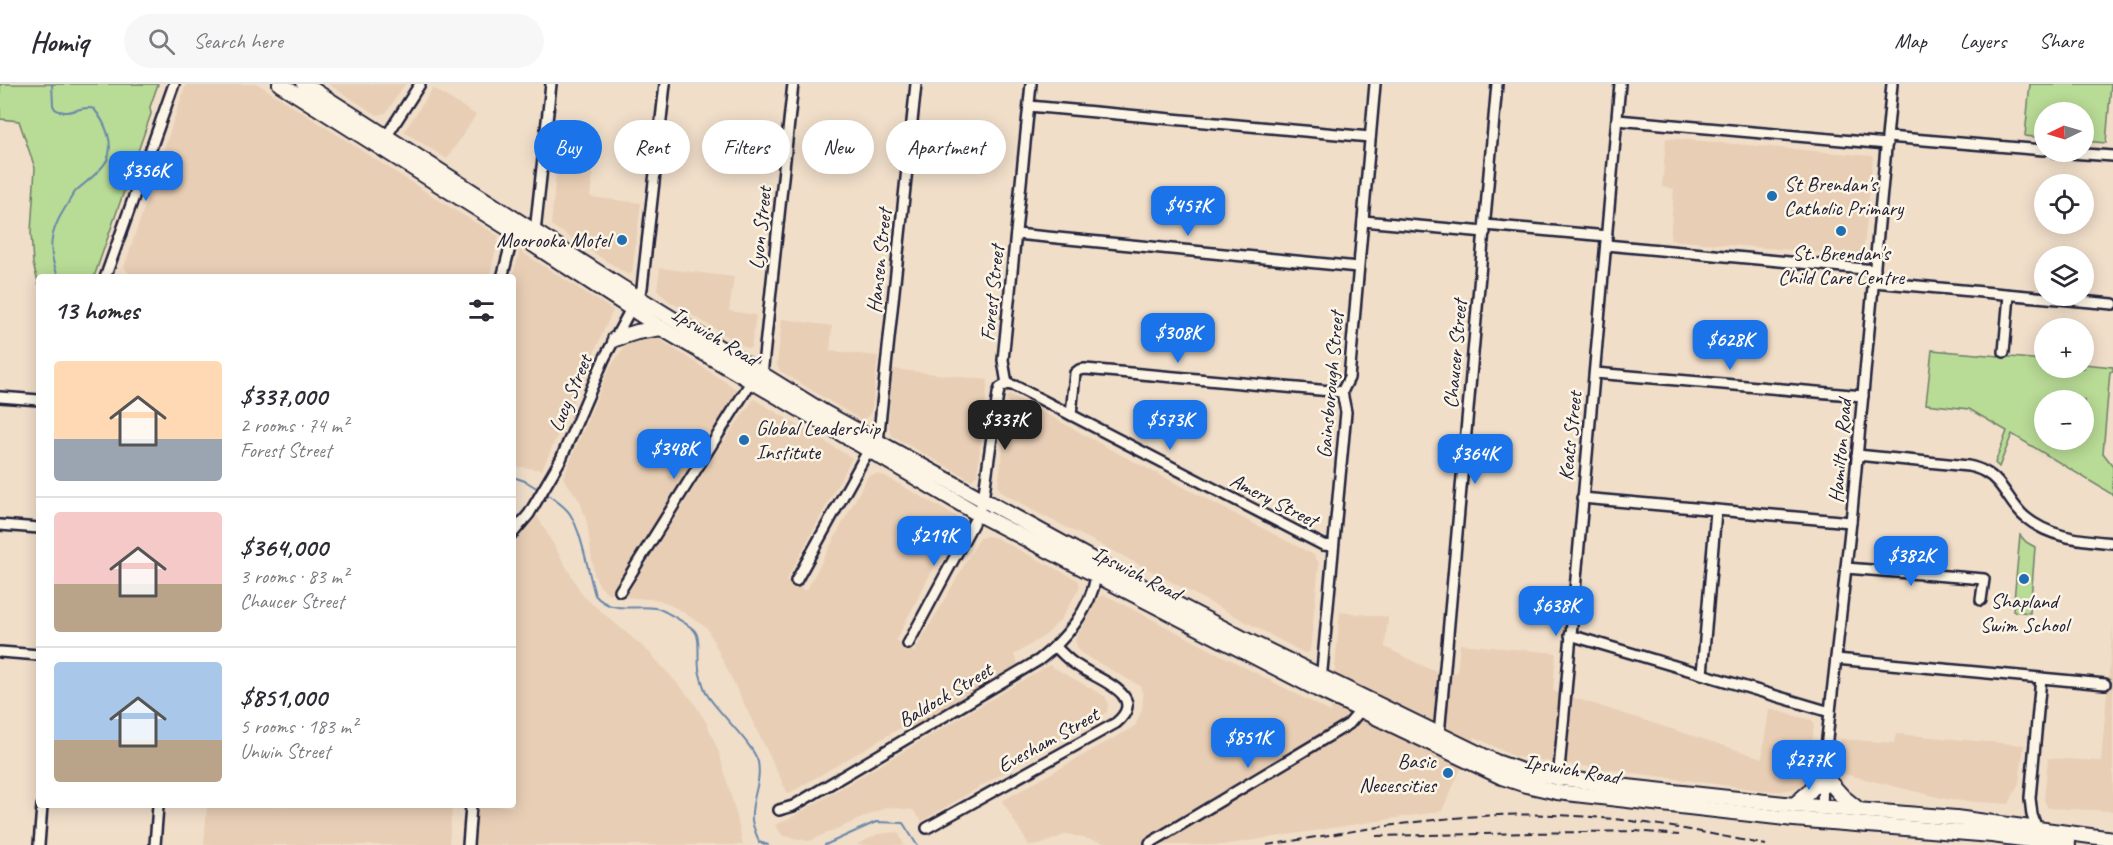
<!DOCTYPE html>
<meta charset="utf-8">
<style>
:root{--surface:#fff;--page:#f7f7f7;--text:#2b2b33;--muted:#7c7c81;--line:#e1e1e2;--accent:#1a73e8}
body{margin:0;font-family:Caveat,sans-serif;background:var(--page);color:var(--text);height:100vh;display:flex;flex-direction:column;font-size:22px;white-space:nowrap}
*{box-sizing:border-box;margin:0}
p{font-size:20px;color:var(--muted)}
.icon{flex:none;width:33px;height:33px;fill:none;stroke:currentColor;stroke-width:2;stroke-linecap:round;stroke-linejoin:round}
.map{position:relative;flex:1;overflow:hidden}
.details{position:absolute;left:36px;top:190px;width:480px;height:534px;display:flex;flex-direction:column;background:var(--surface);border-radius:6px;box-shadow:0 3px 15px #0003}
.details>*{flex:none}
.hud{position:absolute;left:534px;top:36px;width:570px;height:54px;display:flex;gap:12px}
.needle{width:39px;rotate:265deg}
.controls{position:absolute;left:2034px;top:18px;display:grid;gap:12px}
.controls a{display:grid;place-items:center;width:60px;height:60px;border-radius:50%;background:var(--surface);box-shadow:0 3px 15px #0003;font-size:30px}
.price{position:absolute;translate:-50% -51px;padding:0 14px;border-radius:12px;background:var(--accent);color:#fff;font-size:20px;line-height:39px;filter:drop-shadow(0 2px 3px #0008)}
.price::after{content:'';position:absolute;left:50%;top:36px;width:18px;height:14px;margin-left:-9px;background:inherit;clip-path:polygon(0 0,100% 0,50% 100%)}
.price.on{background:#222;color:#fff}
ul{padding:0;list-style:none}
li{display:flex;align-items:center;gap:18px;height:150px;padding:0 18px}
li+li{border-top:2px solid var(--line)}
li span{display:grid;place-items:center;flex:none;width:168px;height:120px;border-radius:6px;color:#555}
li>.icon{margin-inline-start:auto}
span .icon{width:72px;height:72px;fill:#fffc;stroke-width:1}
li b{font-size:26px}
h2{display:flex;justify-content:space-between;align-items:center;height:72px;padding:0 18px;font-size:26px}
.tag{padding:0 21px;border-radius:27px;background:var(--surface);box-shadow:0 3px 15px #0003;font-size:21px;line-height:54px}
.tag.on{background:var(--accent);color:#fff}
header{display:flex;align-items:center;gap:36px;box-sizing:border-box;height:84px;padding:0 30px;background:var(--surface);border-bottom:2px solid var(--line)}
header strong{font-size:28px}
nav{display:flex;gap:33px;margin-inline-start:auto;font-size:21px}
.search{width:420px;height:54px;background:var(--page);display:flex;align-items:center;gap:15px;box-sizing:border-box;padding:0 21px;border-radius:33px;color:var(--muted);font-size:22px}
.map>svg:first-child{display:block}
.built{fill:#e8ceb5}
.green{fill:#b8db95;stroke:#6d7e68;stroke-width:1.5;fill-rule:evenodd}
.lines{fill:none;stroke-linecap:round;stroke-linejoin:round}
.stream{stroke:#6887aa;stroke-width:2}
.minor-casing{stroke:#22223b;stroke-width:14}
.highway-casing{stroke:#22223b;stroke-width:18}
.minor{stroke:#fcf5e5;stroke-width:9}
.highway{stroke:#fcf5e5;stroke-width:14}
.rail{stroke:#22223b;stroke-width:2;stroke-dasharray:9 4.5;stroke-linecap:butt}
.poi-dot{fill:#1f6fb2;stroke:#fcf5e5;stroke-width:2}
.labels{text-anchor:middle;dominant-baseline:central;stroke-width:5;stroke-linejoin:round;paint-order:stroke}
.poi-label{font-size:21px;fill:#22223b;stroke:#fcf5e5;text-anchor:start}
.street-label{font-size:21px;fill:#22223b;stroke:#fcf5e5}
</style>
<header>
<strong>Homiq</strong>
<div class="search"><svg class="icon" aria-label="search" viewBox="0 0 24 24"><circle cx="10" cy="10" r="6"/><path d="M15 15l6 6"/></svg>Search here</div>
<nav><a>Map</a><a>Layers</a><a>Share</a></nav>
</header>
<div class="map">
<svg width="2113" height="761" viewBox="0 0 2113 761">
<rect width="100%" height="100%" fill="#f0dec9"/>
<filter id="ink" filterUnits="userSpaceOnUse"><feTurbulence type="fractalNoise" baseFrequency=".0167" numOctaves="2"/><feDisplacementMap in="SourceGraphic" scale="12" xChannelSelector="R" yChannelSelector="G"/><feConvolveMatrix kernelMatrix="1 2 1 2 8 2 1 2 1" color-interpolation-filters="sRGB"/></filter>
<g filter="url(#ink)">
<!-- built -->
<g class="built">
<polygon points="186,0 258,0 459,129 499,152 489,193 132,193 124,183"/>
<polygon points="328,0 405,0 386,29 377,31"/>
<polygon points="433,4 476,31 447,75 404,48"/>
<polygon points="1666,54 1873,72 1863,172 1670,156 1674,105 1662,103"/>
<polygon points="557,76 593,80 590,113 641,119 632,189 628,191 551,141"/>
<polygon points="520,167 613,226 542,386 513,382 512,193"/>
<polygon points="660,184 734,193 729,227 756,231 751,264 747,264 667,216 657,205"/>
<polygon points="782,235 832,242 830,267 878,272 872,324 869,332 861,336 780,287 777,281"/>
<polygon points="641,255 654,255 662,257 738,306 610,511 600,502 594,491 587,439 580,417 563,394 609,285 625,262"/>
<polygon points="893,285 988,296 977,391 971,396 892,352 888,342"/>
<polygon points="1010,310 1110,365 1314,471 1319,480 1310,567 1306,570 1123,472 1034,427 1001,408 998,402 1009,320 1006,313"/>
<polygon points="754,315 852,374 786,497 806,507 868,392 877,390 885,392 957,433 958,437 896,556 914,568 980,454 986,452 994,453 1078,496 1080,503 1061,535 1047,550 1014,571 1019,581 906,648 902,643 788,710 707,544 680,526 660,516 625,513 721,361"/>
<polygon points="537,432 583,512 649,568 693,617 707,640 719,669 737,733 743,761 475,761 478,722 513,722 513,461"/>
<polygon points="1105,511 1331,628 1340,528 1388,533 1385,563 1431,586 1457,589 1460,560 1556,569 1553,607 1762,674 1769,625 1812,636 1814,639 1810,687 1807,697 1799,704 1782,707 1760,706 1515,673 1475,653 1442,727 1223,761 1114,761 1067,750 1039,761 1029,761 1002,717 1135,642 1142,626 1143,611 1140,602 1079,568 1075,556 1099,513"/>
<polygon points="2113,542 2113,727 2048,724 2044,716 2048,674 2101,677"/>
<polygon points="1049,581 1106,613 1108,620 1107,628 922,737 913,726 887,723 809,757 783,752 775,741 789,735"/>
<polygon points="1896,650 2024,661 2019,699 2009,720 1950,716 1836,688 1841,655 1894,659"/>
<polygon points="207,722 452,722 449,761 204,761"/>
<polygon points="898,748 904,761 856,761 878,750"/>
</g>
<!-- green -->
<g class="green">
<polygon points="0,0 158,0 150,23 151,30 94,193 39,194 39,201 33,180 31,148 35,84 19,37 0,35"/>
<polygon points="2030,0 2111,0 2106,59 2084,57 2084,28 2044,28 2044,54 2025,52"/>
<path d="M1932,266L2044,276V284H2084V280L2113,283V287L2110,288L2103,369L2113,382V411L2012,350L1999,383L1995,379L2007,347L1969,325L1926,320ZM2044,316H2084V356H2044Z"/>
<polygon points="2020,451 2026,458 2035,463 2030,529 2013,527"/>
</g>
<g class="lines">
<!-- stream -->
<g class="stream">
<path d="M52,0L53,21L55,25C68,34 81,20 94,25C105,38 115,60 107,76C101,88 87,97 78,105C72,110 69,118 65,124C49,149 47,167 59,194"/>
<polyline points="513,393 525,397 540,406"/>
<path d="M545,409C554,415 564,421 570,430C582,449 588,488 595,511C611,530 633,521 655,524C661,524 689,541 694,546C702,554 696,577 700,590C702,597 704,606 708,612C718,628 754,661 758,678C762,700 750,716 752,736C753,744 757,751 759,758L768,761"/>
<polyline points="825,761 876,738 903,739 917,761"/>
</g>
<!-- minor casing -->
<g class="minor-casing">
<g id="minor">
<polyline points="1029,22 1370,53"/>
<polyline points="1617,36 1887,60"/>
<polyline points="386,53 420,0"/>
<polyline points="1888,53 2044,66"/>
<polyline points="2056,68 2113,72"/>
<polyline points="1363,137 1485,148"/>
<polyline points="1485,141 1607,152"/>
<polyline points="535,148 551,0"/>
<polyline points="1016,150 1358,183"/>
<polyline points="1606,161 1875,186"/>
<polyline points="105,194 174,0"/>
<polyline points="502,194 514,148"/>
<polyline points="1874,198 2113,220"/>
<polyline points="2004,268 2009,211"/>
<polyline points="1595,289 1863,312"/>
<polyline points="762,291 793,0"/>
<polyline points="1007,300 1015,302 1323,461 1333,462"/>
<polyline points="1007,300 1003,276 1031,0"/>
<polyline points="0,313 39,316"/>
<polyline points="1071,331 1075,289 1079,286 1085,285 1342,308"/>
<polyline points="878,358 916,0"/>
<path d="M1857,371L1968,382C1973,383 1980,385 1985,388C2003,397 2010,421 2025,433C2050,454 2082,456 2113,459"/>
<polyline points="1582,414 1851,438"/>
<polyline points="0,441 39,444"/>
<polyline points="513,449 529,430 561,375 604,275 642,204 665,0"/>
<polyline points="1846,484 1984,495 1981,516"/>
<polyline points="796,497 868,367"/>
<polyline points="620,507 751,298"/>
<polyline points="1570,551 1830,628"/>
<polyline points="908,560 978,430 983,416 998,310 1000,304 1007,300"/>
<polyline points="0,568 39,571"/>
<polyline points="1836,575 2105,600"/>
<polyline points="1702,590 1716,427"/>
<polyline points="1321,597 1346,328 1342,308 1349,294 1375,0"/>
<polyline points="1439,651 1497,0"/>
<polyline points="1558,697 1620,0"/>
<path d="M779,726L793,722L1039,576C1065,556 1091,525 1096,492"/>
<polyline points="1822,726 1823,691 1851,438 1892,0"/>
<path d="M927,744L1116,639C1150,611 1096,595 1078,582C1069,577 1063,570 1056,563"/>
<polyline points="2037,745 2032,731 2030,714 2041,594"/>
<polyline points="1150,759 1349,640 1361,626"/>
<polyline points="39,761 42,722"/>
<polyline points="155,761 158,722"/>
<polyline points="468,761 471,722"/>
</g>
</g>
<!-- highway casing -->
<g class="highway-casing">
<g id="highway">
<polyline points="280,0 514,148 661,244 978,430 1319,606 1502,693 1526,701 1557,708 1794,735 1992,751 2068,761"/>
<polyline points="304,0 621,203 825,329 1126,494 1242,554 1496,678 1528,689 1618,702 1794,721 1956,734 2113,755"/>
<polyline points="615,255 637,248 661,244"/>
<polyline points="1794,721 1809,708 1823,691 1843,713 1859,726"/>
</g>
</g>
<!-- minor -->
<use href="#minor" class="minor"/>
<!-- highway -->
<use href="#highway" class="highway"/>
<!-- rail -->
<g class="rail">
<polyline points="1376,752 1635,747 1679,751"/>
<path d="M1267,761C1362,746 1457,727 1553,731C1627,733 1694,746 1766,761"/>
</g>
</g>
</g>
<!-- markers -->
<g class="poi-dot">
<circle cx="1772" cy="112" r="6"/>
<circle cx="1841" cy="147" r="6"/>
<circle cx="622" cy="156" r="6"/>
<circle cx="744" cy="356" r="6"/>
<circle cx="2024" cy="495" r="6"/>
<circle cx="1448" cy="689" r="6"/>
</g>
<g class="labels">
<!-- poi labels -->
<g class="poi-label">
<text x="1784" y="100">St Brendan's<tspan x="1784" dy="24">Catholic Primary</tspan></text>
<text x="610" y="156" text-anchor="end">Moorooka Motel</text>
<text x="1841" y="169" text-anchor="middle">St. Brendan's<tspan x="1841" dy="24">Child Care Centre</tspan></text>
<text x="756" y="344">Global Leadership<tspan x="756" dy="24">Institute</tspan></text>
<text x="2024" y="517" text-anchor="middle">Shapland<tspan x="2024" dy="24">Swim School</tspan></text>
<text x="1436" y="677" text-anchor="end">Basic<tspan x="1436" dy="24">Necessities</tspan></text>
</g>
<!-- street labels -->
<g class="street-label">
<text transform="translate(760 144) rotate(-84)">Lyon Street</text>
<text transform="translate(879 177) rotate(-84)">Hansen Street</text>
<text transform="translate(992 209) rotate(-84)">Forest Street</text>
<text transform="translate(715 252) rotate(31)">Ipswich Road</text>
<text transform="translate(1455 270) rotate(-85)">Chaucer Street</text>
<text transform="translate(1330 301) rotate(-85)">Gainsborough Street</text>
<text transform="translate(570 309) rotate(-67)">Lucy Street</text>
<text transform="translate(1570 352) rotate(-84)">Keats Street</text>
<text transform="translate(1840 367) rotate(-85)">Hamilton Road</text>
<text transform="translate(1274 416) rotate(27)">Amery Street</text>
<text transform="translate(1137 489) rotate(27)">Ipswich Road</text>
<text transform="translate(945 611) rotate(-31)">Baldock Street</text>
<text transform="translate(1048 656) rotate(-29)">Evesham Street</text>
<text transform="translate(1572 685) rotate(10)">Ipswich Road</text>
</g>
</g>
</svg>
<div class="controls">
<a><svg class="needle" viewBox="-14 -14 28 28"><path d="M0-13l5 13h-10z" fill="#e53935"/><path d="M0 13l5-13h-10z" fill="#7c7c81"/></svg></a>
<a><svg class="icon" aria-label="locate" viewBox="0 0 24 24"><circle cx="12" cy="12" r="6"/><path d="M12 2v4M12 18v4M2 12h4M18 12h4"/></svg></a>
<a><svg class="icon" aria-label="layers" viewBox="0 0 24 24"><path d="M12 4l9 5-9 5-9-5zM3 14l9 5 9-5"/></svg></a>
<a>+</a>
<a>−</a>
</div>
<b class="price" style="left:146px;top:118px">$356K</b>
<b class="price" style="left:1188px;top:153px">$457K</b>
<b class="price" style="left:1178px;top:280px">$308K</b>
<b class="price" style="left:1730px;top:287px">$628K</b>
<b class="price on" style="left:1005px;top:367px">$337K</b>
<b class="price" style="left:1170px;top:367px">$573K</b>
<b class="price" style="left:674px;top:396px">$348K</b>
<b class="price" style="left:1475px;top:401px">$364K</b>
<b class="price" style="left:934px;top:483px">$219K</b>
<b class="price" style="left:1911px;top:503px">$382K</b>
<b class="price" style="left:1556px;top:553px">$638K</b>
<b class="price" style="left:1248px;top:685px">$851K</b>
<b class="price" style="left:1809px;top:707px">$277K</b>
<div class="hud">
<a class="tag on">Buy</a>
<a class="tag">Rent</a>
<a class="tag">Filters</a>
<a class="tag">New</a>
<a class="tag">Apartment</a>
</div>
<section class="details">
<h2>13 homes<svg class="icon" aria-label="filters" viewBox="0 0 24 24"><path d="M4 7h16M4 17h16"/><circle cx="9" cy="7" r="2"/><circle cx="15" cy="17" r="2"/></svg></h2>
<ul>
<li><span style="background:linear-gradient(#ffd9b3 65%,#9aa5b1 0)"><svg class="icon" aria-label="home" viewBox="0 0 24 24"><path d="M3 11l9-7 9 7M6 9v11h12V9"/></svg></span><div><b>$337,000</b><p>2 rooms · 74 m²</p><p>Forest Street</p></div></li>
<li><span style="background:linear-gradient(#f6c9c9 60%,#b9a48a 0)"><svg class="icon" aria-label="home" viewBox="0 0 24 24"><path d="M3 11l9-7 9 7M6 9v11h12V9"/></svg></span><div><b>$364,000</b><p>3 rooms · 83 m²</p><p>Chaucer Street</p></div></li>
<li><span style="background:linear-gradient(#a9c7e8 65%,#b9a48a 0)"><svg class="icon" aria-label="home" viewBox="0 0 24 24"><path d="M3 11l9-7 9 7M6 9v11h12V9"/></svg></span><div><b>$851,000</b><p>5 rooms · 183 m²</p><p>Unwin Street</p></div></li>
</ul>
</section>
</div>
